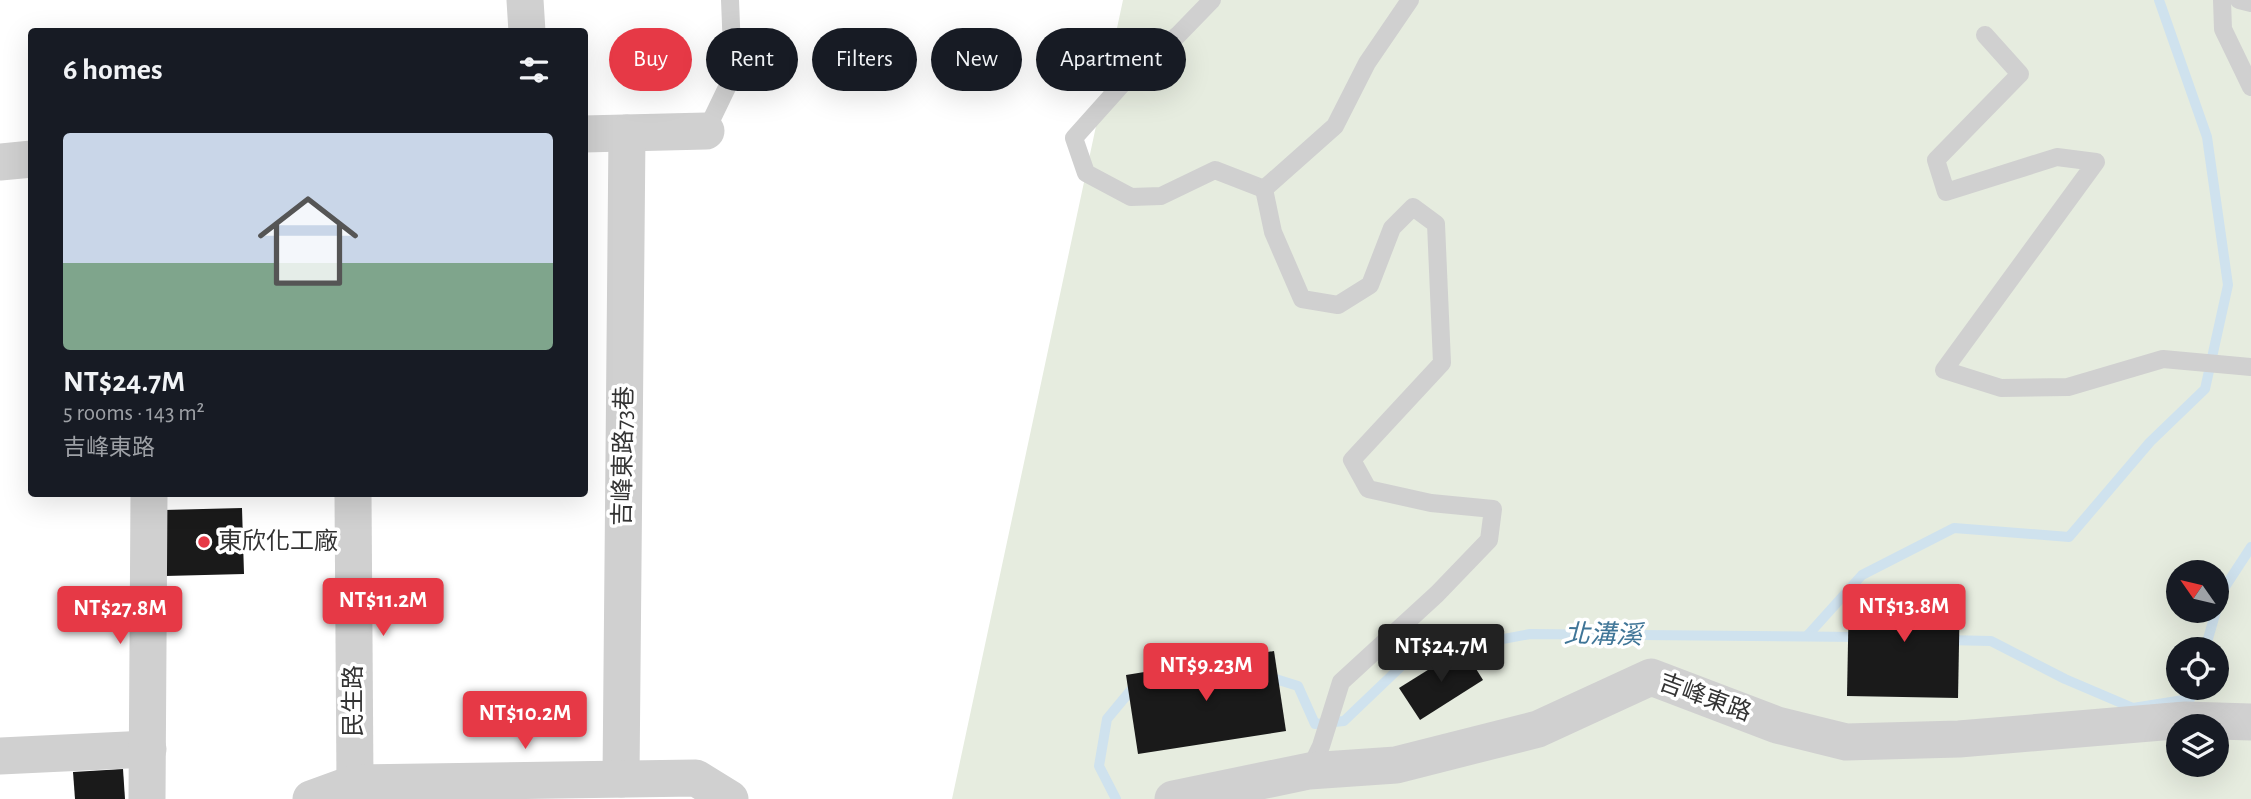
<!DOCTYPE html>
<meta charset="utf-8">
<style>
:root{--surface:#171b24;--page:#20242c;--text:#f1f3f6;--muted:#9ea1a6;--accent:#e63946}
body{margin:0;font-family:"Alegreya Sans","Noto Sans TC",sans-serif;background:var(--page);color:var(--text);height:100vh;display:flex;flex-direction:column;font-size:26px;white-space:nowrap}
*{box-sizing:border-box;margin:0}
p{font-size:23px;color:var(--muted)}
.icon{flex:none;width:38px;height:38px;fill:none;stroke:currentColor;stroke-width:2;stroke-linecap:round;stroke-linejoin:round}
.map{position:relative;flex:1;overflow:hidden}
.details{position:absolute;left:28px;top:28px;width:560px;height:469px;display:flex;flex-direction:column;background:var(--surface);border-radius:7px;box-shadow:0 7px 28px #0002}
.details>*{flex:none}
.banner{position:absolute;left:609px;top:28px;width:665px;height:63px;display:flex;gap:14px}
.needle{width:46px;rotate:304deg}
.tools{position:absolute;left:2166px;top:560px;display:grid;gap:14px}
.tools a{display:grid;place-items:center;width:63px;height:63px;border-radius:50%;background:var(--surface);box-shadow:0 7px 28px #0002;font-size:35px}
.price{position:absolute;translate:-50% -60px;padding:0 16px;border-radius:7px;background:var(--accent);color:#fff;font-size:23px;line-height:46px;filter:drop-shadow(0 2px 4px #0008)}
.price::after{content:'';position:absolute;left:50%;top:42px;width:21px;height:16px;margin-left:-10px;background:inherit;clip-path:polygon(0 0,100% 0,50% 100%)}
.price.selected{background:#222;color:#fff}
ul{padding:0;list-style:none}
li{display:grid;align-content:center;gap:14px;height:371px;padding:0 35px}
li span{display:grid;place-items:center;height:217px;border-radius:7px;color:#555}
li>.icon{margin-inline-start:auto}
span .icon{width:126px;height:126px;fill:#fffc;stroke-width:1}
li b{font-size:30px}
h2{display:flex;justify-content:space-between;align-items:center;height:84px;padding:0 35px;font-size:30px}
.tag{padding:0 24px;border-radius:32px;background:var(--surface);box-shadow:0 7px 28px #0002;font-size:24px;line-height:63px}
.tag.selected{background:var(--accent);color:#fff}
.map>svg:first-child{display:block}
.green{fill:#e6ecdf;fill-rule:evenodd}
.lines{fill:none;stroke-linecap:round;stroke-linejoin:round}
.stream{stroke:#cfe2ee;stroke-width:10}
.building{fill:#1a1a1a}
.lane{stroke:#d0d0d0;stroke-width:18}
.street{stroke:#d0d0d0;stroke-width:37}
.poi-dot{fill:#e63946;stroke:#fff;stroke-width:2.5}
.labels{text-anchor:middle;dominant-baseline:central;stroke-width:7;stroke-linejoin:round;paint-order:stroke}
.street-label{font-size:24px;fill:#333;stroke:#fff}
.poi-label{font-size:24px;fill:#333;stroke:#fff;text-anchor:start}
.water-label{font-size:26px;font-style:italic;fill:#3f7597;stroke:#fff}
</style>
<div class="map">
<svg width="2251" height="799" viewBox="0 0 2251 799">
<rect width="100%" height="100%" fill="#fff"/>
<!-- green -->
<path class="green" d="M1123,0H2251V799H952ZM2179,572H2217V611H2179ZM2179,649H2217V688H2179ZM2179,726H2217V765H2179Z"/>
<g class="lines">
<!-- stream -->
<g class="stream">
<polyline points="2217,607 2221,593 2251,547"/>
<polyline points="1807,636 1862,575 1954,528 2069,537 2150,442 2205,389 2228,285 2207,137 2159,0"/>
<polyline points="1946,640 1991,641 2065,679 2133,708 2190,699 2193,688"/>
<polyline points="2205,649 2216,611"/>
<polyline points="1266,676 1298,686 1315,724 1344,721 1412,656 1530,634 1860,637"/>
<polyline points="1116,799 1099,766 1107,719 1136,684"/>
</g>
</g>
<!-- building -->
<g class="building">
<polygon points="242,508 244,574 165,576 164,510"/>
<polygon points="1849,590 1960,591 1958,698 1847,696"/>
<polygon points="1463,648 1483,680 1420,720 1399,688"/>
<polygon points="1274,651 1286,731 1138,754 1126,675"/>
<polygon points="123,769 125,799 75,799 73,772"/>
</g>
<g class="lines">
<!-- lane -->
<g class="lane">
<polyline points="1212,0 1178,35 1133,72 1074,138 1086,173 1131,197 1161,196 1215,170 1264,189"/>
<polyline points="2222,0 2223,29 2251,87"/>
<polyline points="2239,0 2251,3"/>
<polyline points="1985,35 2020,74 1936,160 1946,192 2057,157 2096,162 1944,370 2001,388 2068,387 2163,359 2251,367"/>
<polyline points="706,131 733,75 730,0"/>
<polyline points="1309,771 1321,746 1341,682 1437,594 1489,540 1493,509 1431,503 1368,489 1352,460 1442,363 1436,224 1413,207 1392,228 1370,285 1338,305 1302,299 1273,232 1264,189 1335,126 1367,63 1410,0"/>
</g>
<!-- street -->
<g class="street">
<polyline points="525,0 527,32"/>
<polyline points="584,134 706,131"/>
<polyline points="0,162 32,159"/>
<polyline points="353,494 355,783"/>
<polyline points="0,756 148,749"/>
<polyline points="621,779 627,133"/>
<polyline points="147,799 149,494"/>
<polyline points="311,799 355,783 696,778 730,799"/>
<polyline points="1173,799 1309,771 1396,765 1538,729 1651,677 1777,725 1846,742 1959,739 2186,720 2251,722"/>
</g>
</g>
<!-- markers -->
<circle class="poi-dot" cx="204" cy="542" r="7"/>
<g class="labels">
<!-- street labels -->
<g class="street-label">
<text transform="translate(624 456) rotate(-89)">吉峰東路73巷</text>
<text transform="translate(1705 698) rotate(20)">吉峰東路</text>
<text transform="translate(354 701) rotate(-90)">民生路</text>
</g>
<!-- poi labels -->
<g class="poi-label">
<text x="218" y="542">東欣化工廠</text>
</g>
<!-- water labels -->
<g class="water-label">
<text transform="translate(1603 635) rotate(1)">北溝溪</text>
</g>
</g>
</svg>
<div class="tools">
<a><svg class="needle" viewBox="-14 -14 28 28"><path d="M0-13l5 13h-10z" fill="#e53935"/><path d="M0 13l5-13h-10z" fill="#9ea1a6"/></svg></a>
<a><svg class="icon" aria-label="locate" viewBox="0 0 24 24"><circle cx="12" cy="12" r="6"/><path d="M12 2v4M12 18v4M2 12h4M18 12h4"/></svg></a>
<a><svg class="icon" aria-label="layers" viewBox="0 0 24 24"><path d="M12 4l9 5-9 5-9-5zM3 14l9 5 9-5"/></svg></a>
</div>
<b class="price" style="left:383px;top:638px">NT$11.2M</b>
<b class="price" style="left:1904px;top:644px">NT$13.8M</b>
<b class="price" style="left:120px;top:646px">NT$27.8M</b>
<b class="price selected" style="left:1441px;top:684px">NT$24.7M</b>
<b class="price" style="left:1206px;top:703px">NT$9.23M</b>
<b class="price" style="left:525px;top:751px">NT$10.2M</b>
<div class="banner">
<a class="tag selected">Buy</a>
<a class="tag">Rent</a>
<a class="tag">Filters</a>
<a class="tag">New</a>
<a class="tag">Apartment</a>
</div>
<section class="details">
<h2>6 homes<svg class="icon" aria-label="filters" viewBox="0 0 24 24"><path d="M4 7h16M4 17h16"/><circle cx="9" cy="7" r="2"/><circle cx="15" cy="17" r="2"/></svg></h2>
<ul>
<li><span style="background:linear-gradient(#c9d6e8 60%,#7fa58c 0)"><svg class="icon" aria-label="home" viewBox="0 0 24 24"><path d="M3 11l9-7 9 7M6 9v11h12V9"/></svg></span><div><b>NT$24.7M</b><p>5 rooms · 143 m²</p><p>吉峰東路</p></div></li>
</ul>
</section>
</div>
